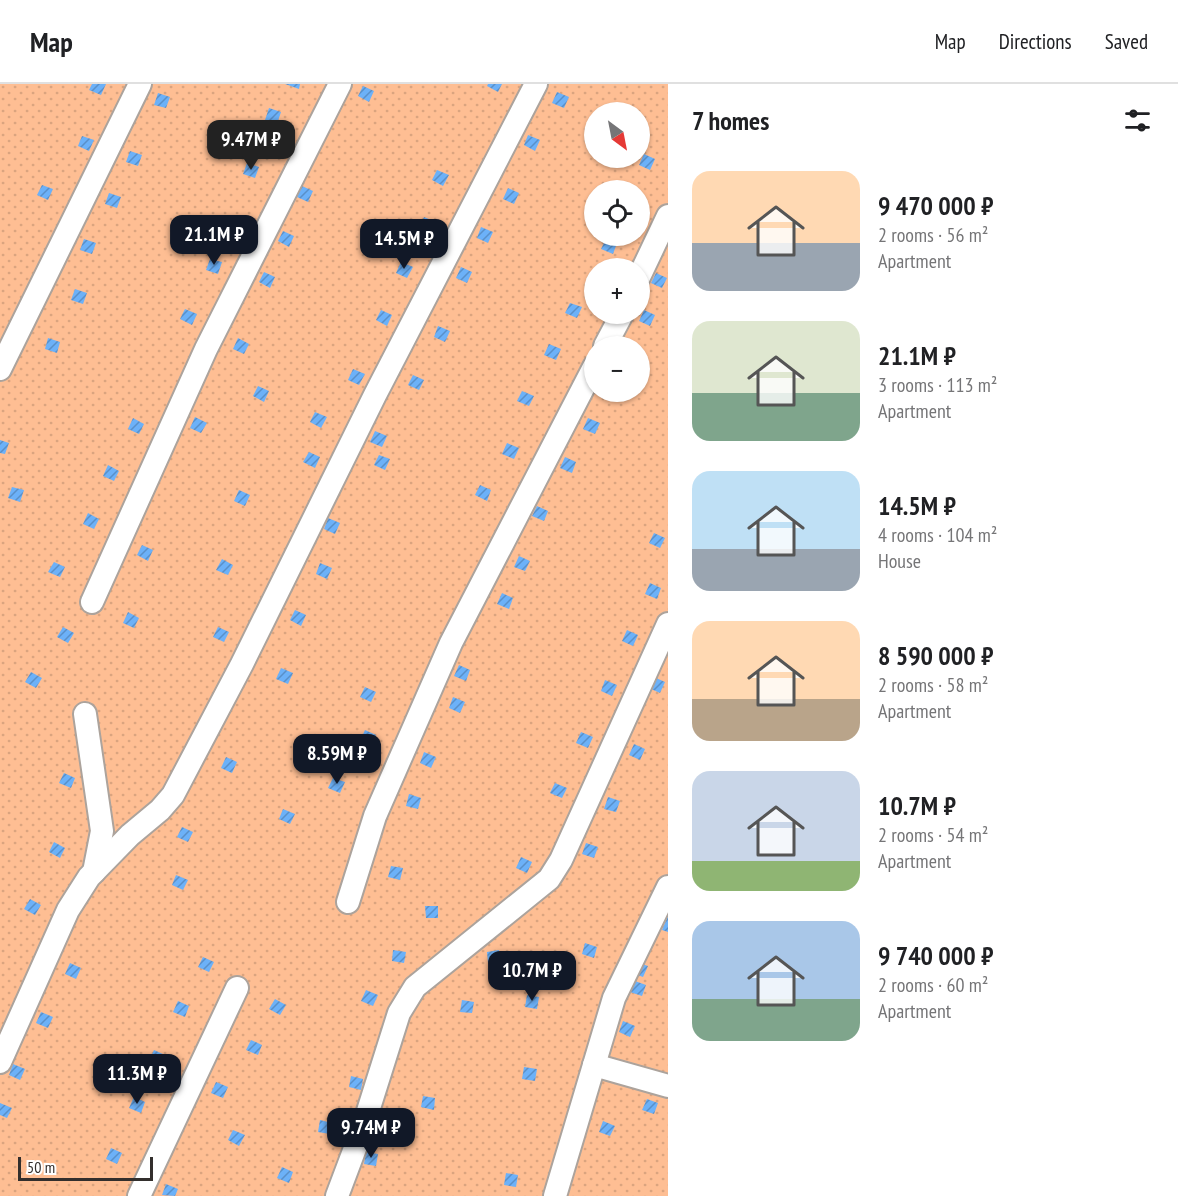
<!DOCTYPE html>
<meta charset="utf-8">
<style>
:root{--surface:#fff;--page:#f2f2f2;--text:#202124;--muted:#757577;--line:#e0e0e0;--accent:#111827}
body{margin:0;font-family:"PT Sans Narrow",sans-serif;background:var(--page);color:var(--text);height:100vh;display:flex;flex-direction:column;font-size:22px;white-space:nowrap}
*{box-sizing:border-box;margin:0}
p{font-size:20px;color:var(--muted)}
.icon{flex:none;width:33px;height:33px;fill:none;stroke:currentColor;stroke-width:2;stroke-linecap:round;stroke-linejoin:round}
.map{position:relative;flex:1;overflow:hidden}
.panel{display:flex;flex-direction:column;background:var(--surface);width:510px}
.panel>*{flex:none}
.needle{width:39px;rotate:148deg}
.controls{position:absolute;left:584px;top:18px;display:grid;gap:12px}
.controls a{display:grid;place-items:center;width:66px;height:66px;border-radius:50%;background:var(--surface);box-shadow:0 2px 4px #0004;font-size:30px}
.scale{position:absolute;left:18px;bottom:15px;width:135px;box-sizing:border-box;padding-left:6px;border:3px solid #332f2d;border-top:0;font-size:16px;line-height:21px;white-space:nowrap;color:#332f2d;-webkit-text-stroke:4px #fff;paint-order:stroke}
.price{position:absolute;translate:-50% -51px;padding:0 14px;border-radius:12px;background:var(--accent);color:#fff;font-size:20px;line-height:39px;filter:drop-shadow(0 2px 3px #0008)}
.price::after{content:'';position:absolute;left:50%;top:36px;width:18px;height:14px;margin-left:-9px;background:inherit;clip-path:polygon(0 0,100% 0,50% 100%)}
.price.active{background:#222;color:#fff}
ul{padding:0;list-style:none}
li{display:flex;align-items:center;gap:18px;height:150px;padding:0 24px}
li span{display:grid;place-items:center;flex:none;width:168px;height:120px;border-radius:18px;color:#555}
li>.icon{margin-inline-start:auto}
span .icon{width:72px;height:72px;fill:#fffc;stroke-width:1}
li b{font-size:26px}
h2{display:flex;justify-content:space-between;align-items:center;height:72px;padding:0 24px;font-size:26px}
header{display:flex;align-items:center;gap:36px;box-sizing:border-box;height:84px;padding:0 30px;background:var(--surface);border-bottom:2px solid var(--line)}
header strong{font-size:28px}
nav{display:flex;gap:33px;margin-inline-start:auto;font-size:21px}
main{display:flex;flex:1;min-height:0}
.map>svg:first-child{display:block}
.garden{fill:url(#garden-dots);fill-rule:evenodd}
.building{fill:url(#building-hatch)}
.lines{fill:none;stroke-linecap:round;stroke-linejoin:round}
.minor-casing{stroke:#aca39c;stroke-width:26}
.minor{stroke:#fff;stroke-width:22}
</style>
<header>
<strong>Map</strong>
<nav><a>Map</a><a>Directions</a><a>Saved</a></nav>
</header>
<main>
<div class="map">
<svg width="668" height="1112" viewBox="0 0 668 1112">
<defs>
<pattern id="garden-dots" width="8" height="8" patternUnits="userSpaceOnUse" patternTransform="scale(1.5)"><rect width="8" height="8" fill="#febe93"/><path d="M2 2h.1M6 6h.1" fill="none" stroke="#daa47f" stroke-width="1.8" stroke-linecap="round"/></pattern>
<pattern id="building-hatch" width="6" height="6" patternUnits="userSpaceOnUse" patternTransform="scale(1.5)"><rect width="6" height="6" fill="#6cb1f8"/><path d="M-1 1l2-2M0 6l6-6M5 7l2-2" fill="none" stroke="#5990c9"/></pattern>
</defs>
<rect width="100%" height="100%" fill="#f3e9e2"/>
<!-- garden -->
<path class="garden" d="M0,0H668V1112H0ZM594,28H639V74H594ZM594,106H639V152H594ZM594,184H639V230H594ZM594,262H639V308H594Z"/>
<!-- building -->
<g class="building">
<polygon points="92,0 106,0 101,11 89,6"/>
<polygon points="285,0 300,0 299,5"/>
<polygon points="488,0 502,0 498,8 487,2"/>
<polygon points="363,2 374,7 369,18 358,12"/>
<polygon points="557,8 569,13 564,24 552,19"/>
<polygon points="158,9 170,13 166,24 154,21"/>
<polygon points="269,24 281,28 277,40 265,36"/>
<polygon points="528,51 540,56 535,67 524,61"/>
<polygon points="82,52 94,56 89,67 78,62"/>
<polygon points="130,67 142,71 138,82 126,78"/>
<polygon points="644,70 655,75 650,86 639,81"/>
<polygon points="247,79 259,83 255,94 243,90"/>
<polygon points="437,86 449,91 443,102 432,96"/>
<polygon points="42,101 53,105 48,116 37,111"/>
<polygon points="302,102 313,107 308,118 297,113"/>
<polygon points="508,104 519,109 514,120 503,115"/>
<polygon points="109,109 121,113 117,124 105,120"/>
<polygon points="424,133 436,138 430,149 419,144"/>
<polygon points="223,137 235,141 231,152 219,148"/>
<polygon points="481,143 493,148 488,159 477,154"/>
<polygon points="283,147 294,152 289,163 278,157"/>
<polygon points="84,155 96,159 92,170 80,166"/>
<polygon points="606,155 617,159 613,170 601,165"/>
<polygon points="210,175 222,178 218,190 206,186"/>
<polygon points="401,178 413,183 407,194 396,189"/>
<polygon points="461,183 472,188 467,199 456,194"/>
<polygon points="264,188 275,193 270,204 259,198"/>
<polygon points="656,189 667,194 662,204 651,199"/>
<polygon points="75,205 87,209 83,220 71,216"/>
<polygon points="570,219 582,223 577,234 565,229"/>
<polygon points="185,225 197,230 192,241 180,235"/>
<polygon points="381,226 392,231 387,242 376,236"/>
<polygon points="644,226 655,231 650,242 639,237"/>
<polygon points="438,242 450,247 445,258 434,253"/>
<polygon points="48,254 60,258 57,269 45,265"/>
<polygon points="238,254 249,260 244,270 233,265"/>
<polygon points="549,260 561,265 556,276 544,271"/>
<polygon points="353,285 365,290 359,301 348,296"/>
<polygon points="413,291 424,296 419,306 408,301"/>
<polygon points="258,302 269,307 264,318 253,312"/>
<polygon points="522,307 534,312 529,322 517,317"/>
<polygon points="315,328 327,333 321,344 310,338"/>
<polygon points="195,333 207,339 201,349 190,344"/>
<polygon points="133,334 144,340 139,350 128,345"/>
<polygon points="588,334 600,339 595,350 583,345"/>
<polygon points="375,347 387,352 382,363 370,358"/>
<polygon points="0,356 9,359 5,370 0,369"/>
<polygon points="507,359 519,364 514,375 502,370"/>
<polygon points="309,368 320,373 315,384 303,378"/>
<polygon points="379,371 390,375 385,386 374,381"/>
<polygon points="565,373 576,378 572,389 560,384"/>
<polygon points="108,381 119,387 114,397 103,392"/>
<polygon points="480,401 491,406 487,417 475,411"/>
<polygon points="12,403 24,406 20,418 8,414"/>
<polygon points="239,406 250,411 245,422 234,417"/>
<polygon points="537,422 548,427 544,437 532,432"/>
<polygon points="88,429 99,435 94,445 83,440"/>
<polygon points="328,434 340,439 335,450 324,445"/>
<polygon points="654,449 665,454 660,464 649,459"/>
<polygon points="142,461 153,466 148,477 137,471"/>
<polygon points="519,472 530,477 525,487 514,483"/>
<polygon points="222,475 233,481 228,491 216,486"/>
<polygon points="54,478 65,483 60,493 48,488"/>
<polygon points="320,479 332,484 327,495 316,490"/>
<polygon points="650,499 661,504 657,515 645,510"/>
<polygon points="502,509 513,514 509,525 497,520"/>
<polygon points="295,526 306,531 301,542 290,536"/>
<polygon points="128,528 139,534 134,544 123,539"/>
<polygon points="63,543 74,549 68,559 57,553"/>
<polygon points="218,543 229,548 224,558 213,553"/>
<polygon points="627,546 638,551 633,562 622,557"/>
<polygon points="459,581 470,586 466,597 454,592"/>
<polygon points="281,584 293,589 288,600 276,595"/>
<polygon points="31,588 42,594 36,604 25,598"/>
<polygon points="654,593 665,598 660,609 649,604"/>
<polygon points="605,596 617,601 612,612 601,607"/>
<polygon points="365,603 376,608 371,618 360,613"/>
<polygon points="453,613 465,618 460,629 449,624"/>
<polygon points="365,646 376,651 372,662 360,657"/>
<polygon points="581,648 593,653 588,664 576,659"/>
<polygon points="634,660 645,665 640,676 629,671"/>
<polygon points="424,668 436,673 431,684 420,679"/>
<polygon points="226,673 237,678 232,689 221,684"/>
<polygon points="64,689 75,694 71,704 59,699"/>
<polygon points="333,694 345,698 340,709 328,704"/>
<polygon points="555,699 567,704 562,714 550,709"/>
<polygon points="409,710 421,714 418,725 406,722"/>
<polygon points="608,713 620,717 616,728 604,725"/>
<polygon points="283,725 295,730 290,740 279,735"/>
<polygon points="182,743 193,748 188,758 177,753"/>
<polygon points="54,758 65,764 60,774 49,768"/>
<polygon points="586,759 598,763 594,774 582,770"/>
<polygon points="521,773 532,778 527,789 516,784"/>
<polygon points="391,782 403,784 400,796 388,793"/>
<polygon points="176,791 188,796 183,806 172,801"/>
<polygon points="30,815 41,821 35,831 24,825"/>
<polygon points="425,822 438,822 438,834 426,834"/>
<polygon points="668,832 668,848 662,846"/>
<polygon points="585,859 597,863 594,874 582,870"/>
<polygon points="393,866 406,868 404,879 392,877"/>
<polygon points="499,866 501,877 488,879 487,868"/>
<polygon points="203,873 214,878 209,888 198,883"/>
<polygon points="636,878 648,882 643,893 632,889"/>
<polygon points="70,879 81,884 76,895 65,890"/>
<polygon points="635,897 646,901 642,912 630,908"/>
<polygon points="366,906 378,911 373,922 361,917"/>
<polygon points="527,911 539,913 537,925 525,923"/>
<polygon points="275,915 286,921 280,931 269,925"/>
<polygon points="462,916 474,918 472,929 460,928"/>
<polygon points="178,917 189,922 185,933 173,928"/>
<polygon points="41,928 53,933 48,944 36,939"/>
<polygon points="623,937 635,942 630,953 619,948"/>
<polygon points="251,956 262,961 258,971 246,966"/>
<polygon points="154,966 165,971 161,982 149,977"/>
<polygon points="13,980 25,985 20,996 9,991"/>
<polygon points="524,983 537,985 535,997 522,995"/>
<polygon points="351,992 363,995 361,1006 349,1003"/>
<polygon points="216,998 228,1003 223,1014 211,1009"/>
<polygon points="423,1012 435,1014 434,1026 421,1023"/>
<polygon points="134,1013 145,1018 141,1029 129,1024"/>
<polygon points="647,1015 658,1019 654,1030 642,1026"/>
<polygon points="0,1019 12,1024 7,1034 0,1031"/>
<polygon points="320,1036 332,1039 330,1050 318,1048"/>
<polygon points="603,1037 615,1042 610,1052 599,1048"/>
<polygon points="233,1046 245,1051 239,1062 228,1056"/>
<polygon points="111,1064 122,1069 117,1080 106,1075"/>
<polygon points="366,1068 378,1070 376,1082 364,1080"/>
<polygon points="282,1083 293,1088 289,1099 277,1094"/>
<polygon points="506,1089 518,1091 516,1103 504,1101"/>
<polygon points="166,1100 178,1105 175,1112 162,1111"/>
</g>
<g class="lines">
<!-- minor casing -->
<g class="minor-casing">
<g id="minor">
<polyline points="639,193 668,132"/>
<polyline points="605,262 622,230"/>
<polyline points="0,285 140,0"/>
<polyline points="92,518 206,265 340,0"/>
<polyline points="85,630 102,747 94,788"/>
<polyline points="348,818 375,732 451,559 594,283"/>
<polyline points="0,978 68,826 89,793 130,751 160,726 173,711 242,580 375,311 536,0"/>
<polyline points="594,981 668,1002"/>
<polyline points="139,1112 237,904"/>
<polyline points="337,1112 363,1043 399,929 415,903 549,795 561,776 668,540"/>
<polyline points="555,1112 614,914 668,803"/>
</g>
</g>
<!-- minor -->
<use href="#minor" class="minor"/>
</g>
</svg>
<div class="controls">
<a><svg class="needle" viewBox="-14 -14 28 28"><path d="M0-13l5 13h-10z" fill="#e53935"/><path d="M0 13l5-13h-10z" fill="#757577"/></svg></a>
<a><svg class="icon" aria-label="locate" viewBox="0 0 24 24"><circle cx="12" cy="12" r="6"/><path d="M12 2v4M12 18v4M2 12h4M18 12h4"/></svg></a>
<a>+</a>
<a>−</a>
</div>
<div class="scale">50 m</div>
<b class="price active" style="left:251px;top:87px">9.47M ₽</b>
<b class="price" style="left:214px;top:182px">21.1M ₽</b>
<b class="price" style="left:404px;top:186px">14.5M ₽</b>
<b class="price" style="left:337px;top:701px">8.59M ₽</b>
<b class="price" style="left:532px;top:918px">10.7M ₽</b>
<b class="price" style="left:137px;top:1021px">11.3M ₽</b>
<b class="price" style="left:371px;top:1075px">9.74M ₽</b>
</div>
<section class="panel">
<h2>7 homes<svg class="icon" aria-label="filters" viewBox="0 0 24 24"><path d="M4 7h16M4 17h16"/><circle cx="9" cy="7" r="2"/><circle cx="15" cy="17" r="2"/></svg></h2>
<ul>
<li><span style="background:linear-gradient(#ffd9b3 60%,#9aa5b1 0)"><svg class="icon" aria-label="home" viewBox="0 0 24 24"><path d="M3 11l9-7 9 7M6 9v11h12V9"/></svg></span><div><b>9 470 000 ₽</b><p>2 rooms · 56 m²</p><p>Apartment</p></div></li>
<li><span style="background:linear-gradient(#dfe7d0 60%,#7fa58c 0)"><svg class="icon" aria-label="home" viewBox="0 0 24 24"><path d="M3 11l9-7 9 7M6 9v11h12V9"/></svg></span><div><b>21.1M ₽</b><p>3 rooms · 113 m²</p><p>Apartment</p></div></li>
<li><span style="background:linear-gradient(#bfe0f5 65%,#9aa5b1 0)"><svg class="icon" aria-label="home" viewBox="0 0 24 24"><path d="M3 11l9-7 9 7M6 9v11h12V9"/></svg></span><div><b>14.5M ₽</b><p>4 rooms · 104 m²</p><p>House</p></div></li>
<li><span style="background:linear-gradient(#ffd9b3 65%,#b9a48a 0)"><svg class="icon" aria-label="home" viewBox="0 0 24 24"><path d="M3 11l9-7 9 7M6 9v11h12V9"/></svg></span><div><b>8 590 000 ₽</b><p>2 rooms · 58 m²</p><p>Apartment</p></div></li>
<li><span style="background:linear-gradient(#c9d6e8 75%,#8fb573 0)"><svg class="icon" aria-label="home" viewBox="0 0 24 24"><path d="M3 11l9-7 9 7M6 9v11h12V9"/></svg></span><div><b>10.7M ₽</b><p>2 rooms · 54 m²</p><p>Apartment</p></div></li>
<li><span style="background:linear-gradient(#a9c7e8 65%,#7fa58c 0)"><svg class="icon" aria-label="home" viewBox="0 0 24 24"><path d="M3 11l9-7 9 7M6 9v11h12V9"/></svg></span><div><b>9 740 000 ₽</b><p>2 rooms · 60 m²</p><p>Apartment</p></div></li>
</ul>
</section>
</main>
